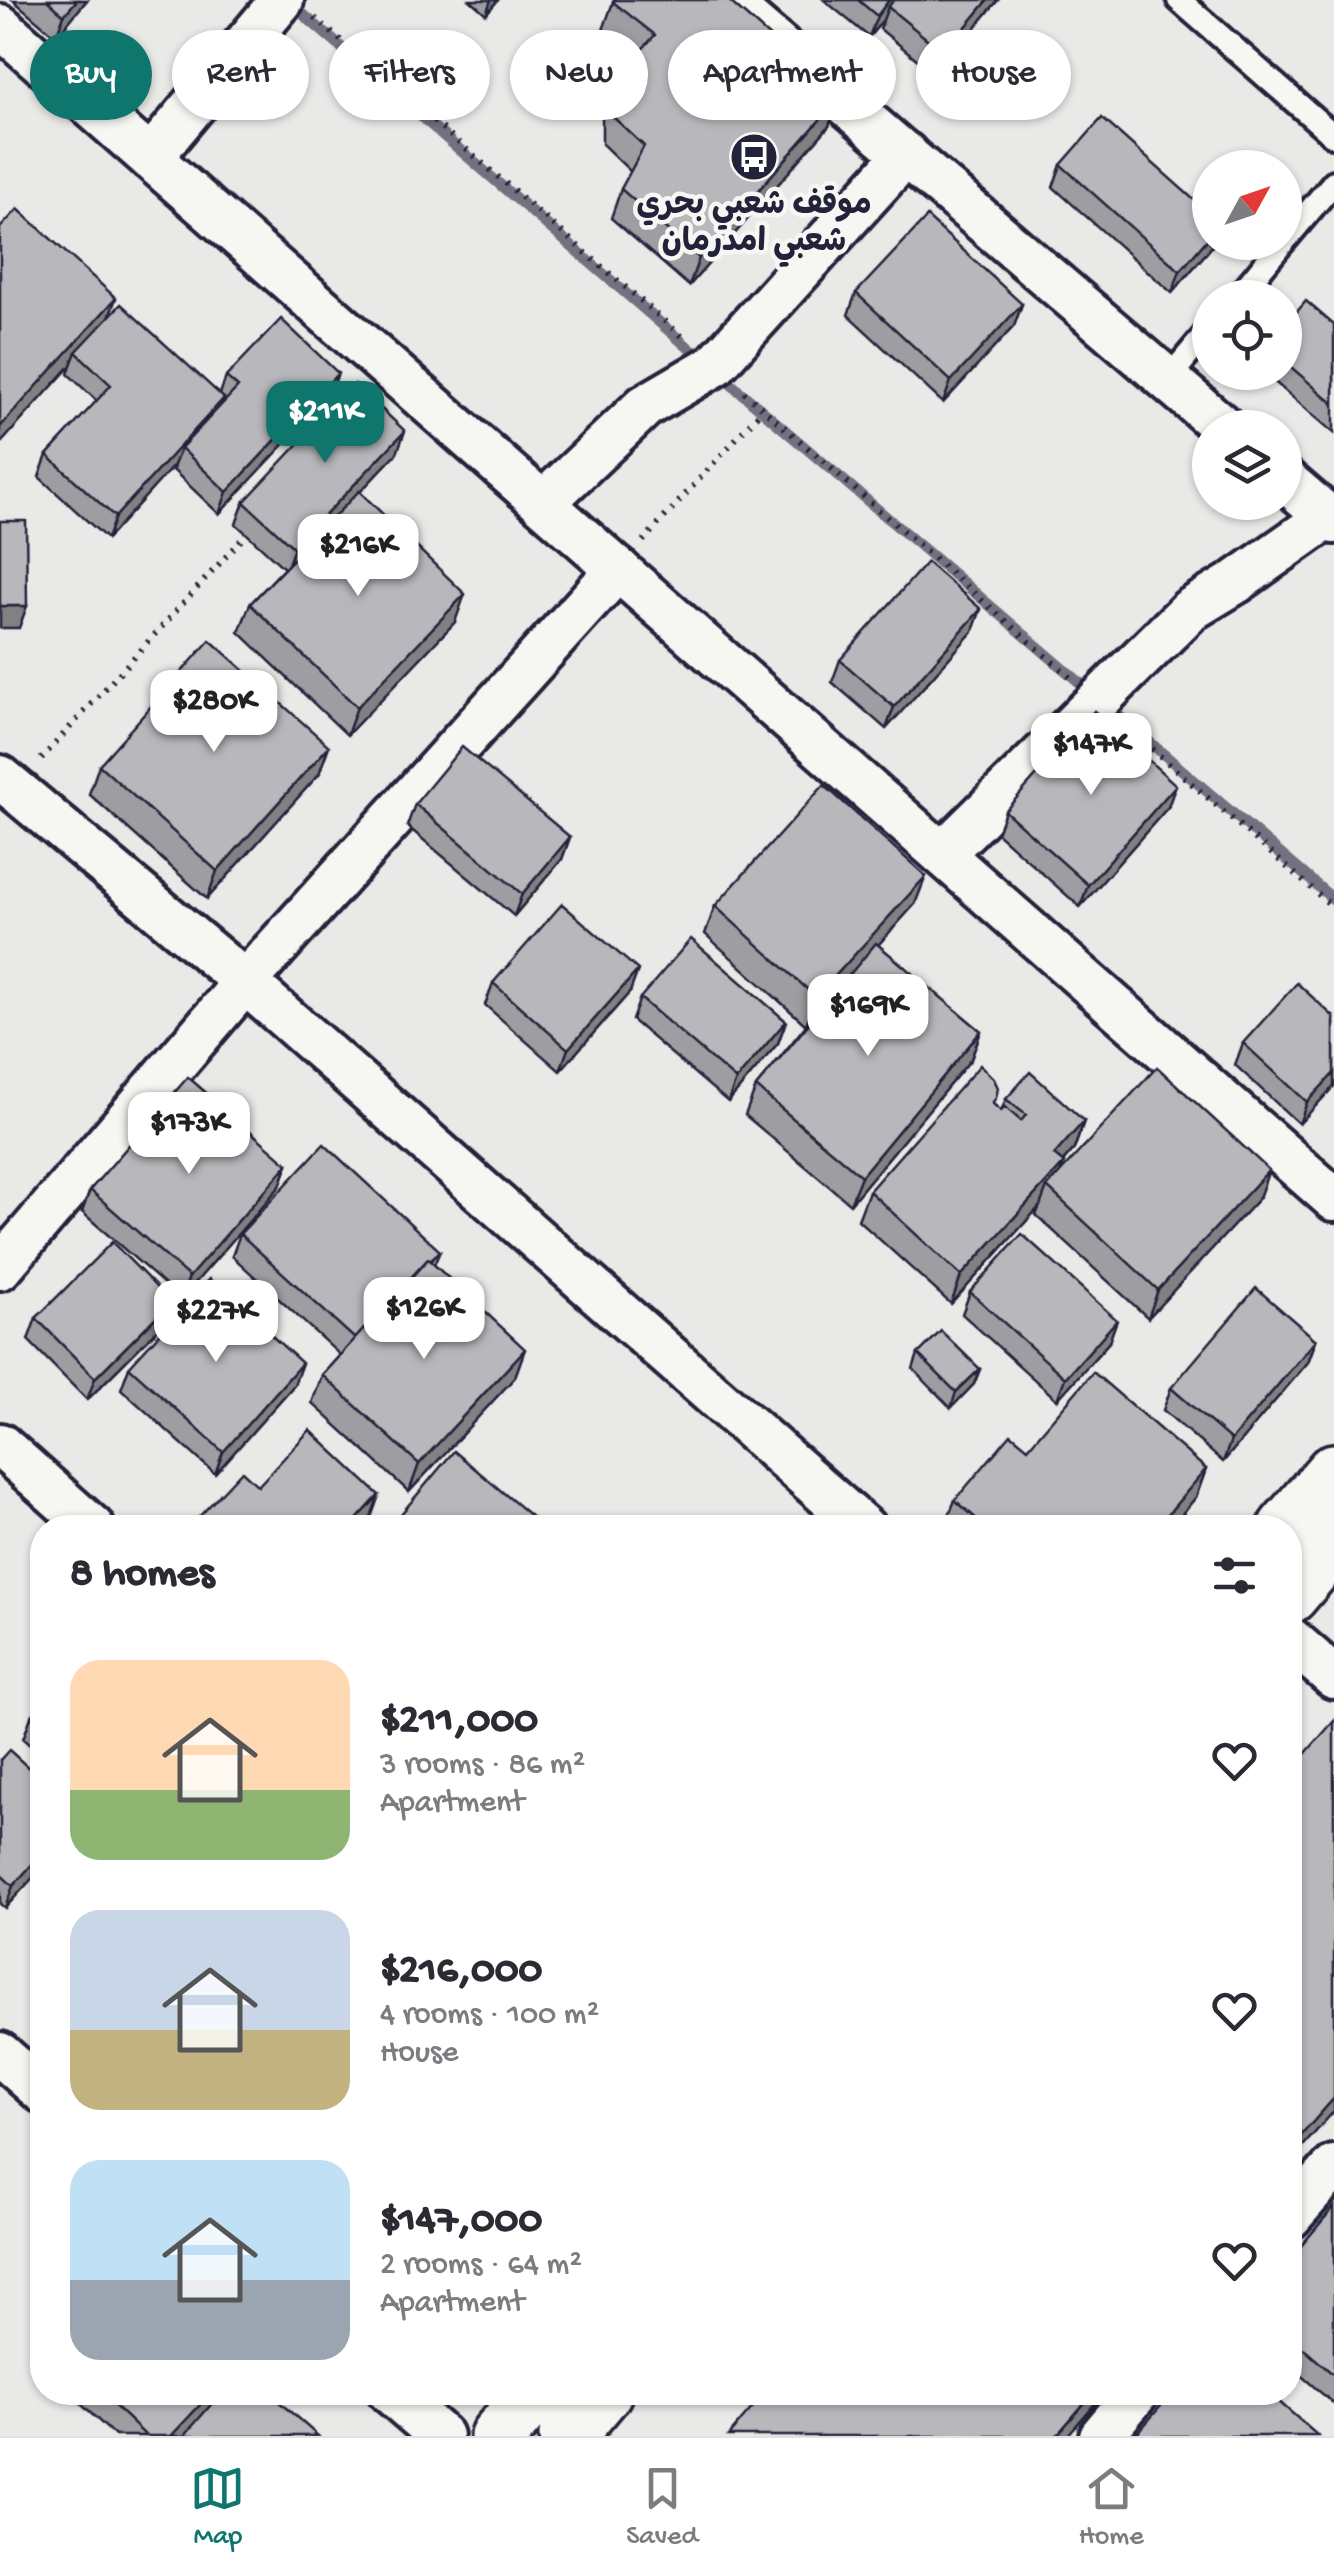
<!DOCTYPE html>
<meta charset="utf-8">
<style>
:root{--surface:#fff;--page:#f7f7f7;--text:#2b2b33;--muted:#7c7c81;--line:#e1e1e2;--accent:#0f766e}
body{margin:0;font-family:"Gochi Hand","Playpen Sans Arabic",sans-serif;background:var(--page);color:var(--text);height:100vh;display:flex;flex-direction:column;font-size:38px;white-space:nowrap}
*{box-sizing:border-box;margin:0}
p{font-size:32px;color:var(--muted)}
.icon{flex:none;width:55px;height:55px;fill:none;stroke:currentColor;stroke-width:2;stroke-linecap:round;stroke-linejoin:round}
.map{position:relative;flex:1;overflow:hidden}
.panel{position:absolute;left:30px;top:1515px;width:1272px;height:890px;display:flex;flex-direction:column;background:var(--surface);border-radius:40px;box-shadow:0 2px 8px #0004}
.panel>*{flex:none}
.guide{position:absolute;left:30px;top:30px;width:1275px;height:90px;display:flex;gap:20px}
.needle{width:65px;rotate:50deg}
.tools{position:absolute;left:1192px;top:150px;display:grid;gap:20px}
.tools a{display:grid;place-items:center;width:110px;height:110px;border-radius:50%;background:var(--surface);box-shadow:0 2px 8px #0004;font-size:50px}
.price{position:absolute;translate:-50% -85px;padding:0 22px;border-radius:20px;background:#fff;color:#222;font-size:32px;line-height:65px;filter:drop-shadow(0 2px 5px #0008)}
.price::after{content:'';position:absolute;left:50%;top:60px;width:30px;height:22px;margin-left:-15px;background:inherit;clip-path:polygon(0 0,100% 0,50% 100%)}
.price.current{background:var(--accent);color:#fff}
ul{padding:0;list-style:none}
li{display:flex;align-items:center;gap:30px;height:250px;padding:0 40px}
li span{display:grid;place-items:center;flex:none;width:280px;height:200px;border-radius:30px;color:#555}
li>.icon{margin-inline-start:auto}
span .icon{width:120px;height:120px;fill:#fffc;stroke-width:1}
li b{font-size:42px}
h2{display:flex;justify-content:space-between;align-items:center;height:120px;padding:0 40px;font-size:42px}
.pill{padding:0 35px;border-radius:45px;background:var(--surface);box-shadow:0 2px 8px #0004;font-size:35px;line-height:90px}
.pill.current{background:var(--accent);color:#fff}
.menu{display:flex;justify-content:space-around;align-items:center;height:140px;border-top:2px solid var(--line);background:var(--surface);font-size:28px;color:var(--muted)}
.menu a{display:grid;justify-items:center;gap:5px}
.menu .current{color:var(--accent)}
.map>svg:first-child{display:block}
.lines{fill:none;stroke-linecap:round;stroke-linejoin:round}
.stream{stroke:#71717f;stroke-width:11}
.service-casing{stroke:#22223b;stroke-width:30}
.minor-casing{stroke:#22223b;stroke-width:50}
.secondary-casing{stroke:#22223b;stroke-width:62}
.path{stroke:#22223b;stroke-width:6;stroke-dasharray:2.5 8;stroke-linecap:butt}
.service{stroke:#f6f6f2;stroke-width:22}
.minor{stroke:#f6f6f2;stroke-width:42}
.secondary{stroke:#f6f6f2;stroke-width:55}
.wall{fill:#9e9ea2;stroke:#22223b;stroke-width:2.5}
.shaded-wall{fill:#818184;stroke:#22223b;stroke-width:2.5}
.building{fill:#b8b8bc;stroke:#22223b;stroke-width:2.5}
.labels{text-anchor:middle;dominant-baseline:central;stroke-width:9;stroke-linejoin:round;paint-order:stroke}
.poi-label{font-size:32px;font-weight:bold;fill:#22223b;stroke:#f6f6f2}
</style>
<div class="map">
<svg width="1334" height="2436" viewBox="0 0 1334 2436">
<rect width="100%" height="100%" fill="#e9e9e7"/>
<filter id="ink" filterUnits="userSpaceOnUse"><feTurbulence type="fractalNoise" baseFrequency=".01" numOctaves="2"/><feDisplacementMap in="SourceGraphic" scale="20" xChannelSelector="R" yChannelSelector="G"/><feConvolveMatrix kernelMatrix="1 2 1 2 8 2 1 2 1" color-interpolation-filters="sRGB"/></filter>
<g filter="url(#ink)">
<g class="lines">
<!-- stream -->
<g class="stream">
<polyline points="290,3 703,360"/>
<polyline points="717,372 1334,900"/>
</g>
<!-- service casing -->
<g class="service-casing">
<g id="service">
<polyline points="1179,0 1334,136"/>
<polyline points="1285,240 1334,182"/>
<polyline points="1237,298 1283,242"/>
<polyline points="1168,379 1210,329"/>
</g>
</g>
<!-- minor casing -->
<g class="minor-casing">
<g id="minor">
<polyline points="725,0 1224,428"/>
<polyline points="0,26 1334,1199"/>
<polyline points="150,158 282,0"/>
<polyline points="1285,480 1334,522"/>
<polyline points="543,503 645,406 715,365 906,154"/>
<polyline points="0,777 245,982 864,1528"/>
<polyline points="942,854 1190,610 1236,582 1328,517"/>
<polyline points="0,1268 245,982 618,569"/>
<polyline points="0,1445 93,1528"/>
<polyline points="1290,1639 1334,1677"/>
<polyline points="0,2054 42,2091"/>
<polyline points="1290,2217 1334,2167"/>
<polyline points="390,2392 441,2436"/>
<polyline points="1101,2436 1138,2392"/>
</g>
</g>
<!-- secondary casing -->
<g class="secondary-casing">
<g id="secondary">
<polyline points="1286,1528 1334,1472"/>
<polyline points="1290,1595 1334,1543"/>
<polyline points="498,2436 536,2392"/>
<polyline points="567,2436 604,2392"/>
</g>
</g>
<!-- path -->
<g class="path">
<polyline points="315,18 683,337"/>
<polyline points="744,392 1070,677"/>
<polyline points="643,541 763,409"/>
<polyline points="1128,728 1334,908"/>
<polyline points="41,759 252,528"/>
</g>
<!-- service -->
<use href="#service" class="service"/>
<!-- minor -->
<use href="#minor" class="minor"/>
<!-- secondary -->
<use href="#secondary" class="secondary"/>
</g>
<!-- wall -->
<g class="wall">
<polygon points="13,0 87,0 56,37"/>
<polygon points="470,0 498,0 486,14"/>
<polygon points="824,0 998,0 936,75 880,29 883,20 869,37"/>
<polygon points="613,2 829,126 689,286 611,218 621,189 631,172 602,144 602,111 612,83 636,57 603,30"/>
<polygon points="1061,165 1210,242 1214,242 1213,245 1172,293 1053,187"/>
<polygon points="0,228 110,315 220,394 226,377 330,395 219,514 173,470 174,465 107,539 39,477 47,455 97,401 68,374 71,365 0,444"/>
<polygon points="856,293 1022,304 1014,326 943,403 848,315"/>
<polygon points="1334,325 1334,433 1263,372 1285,372 1285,326"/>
<polygon points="397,453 360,492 455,622 347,735 239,632 250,604 284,568 236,524 244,502"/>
<polygon points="973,631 886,729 832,682 840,660"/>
<polygon points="99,765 319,774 207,899 89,794"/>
<polygon points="415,804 570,837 562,859 514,916 407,826"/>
<polygon points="1168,807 1080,907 997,833 1005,811"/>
<polygon points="915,904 878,945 981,1031 971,1059 850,1204 745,1115 756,1087 806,1025 705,934 715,906"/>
<polygon points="493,983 630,992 560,1071 485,1005"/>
<polygon points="640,998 786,1021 778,1043 728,1102 632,1020"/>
<polygon points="1334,1017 1334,1086 1299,1124 1235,1065 1243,1043"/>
<polygon points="1006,1099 1084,1121 1074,1149 1063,1162 1064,1163 1060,1172 1259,1198 1148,1318 1036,1215 1040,1206 951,1304 858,1220 869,1191 994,1105 1001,1111"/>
<polygon points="288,1164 280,1186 181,1299 82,1212 90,1190"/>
<polygon points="240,1234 440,1251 434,1265 515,1377 409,1492 312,1403 322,1375 340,1355 232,1256"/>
<polygon points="970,1292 1109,1342 1057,1400 962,1314"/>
<polygon points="171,1302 163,1324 87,1400 28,1340 36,1318"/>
<polygon points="1316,1340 1308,1362 1223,1462 1163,1410 1171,1388"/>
<polygon points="918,1354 980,1369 974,1384 951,1408 913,1369"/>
<polygon points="129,1367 294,1385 215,1474 121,1389"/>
<polygon points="1028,1448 1206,1469 1196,1497 1170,1528 944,1528 955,1500"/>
<polygon points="258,1486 379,1495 371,1517 361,1528 194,1528 197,1519"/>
<polygon points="42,1704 42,1756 23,1739 31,1717"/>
<polygon points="0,1760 42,1780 42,1874 39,1871 5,1908 0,1904"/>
<polygon points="1334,2207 1334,2404 1290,2366 1290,2259"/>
<polygon points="68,2392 268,2392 183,2436 115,2436"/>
</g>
<!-- shaded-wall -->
<g class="shaded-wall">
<polygon points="77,0 87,0 56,37 64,15"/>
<polygon points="491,0 498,0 486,14"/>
<polygon points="889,0 899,0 888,7 883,20 869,37 877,16"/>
<polygon points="988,0 998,0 936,75 944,53"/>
<polygon points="839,98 829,126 689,286 699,258"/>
<polygon points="1210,236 1210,242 1214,242 1213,245 1172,293 1180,271"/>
<polygon points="116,298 106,326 76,352 71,365 0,444 0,427"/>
<polygon points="1022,304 1014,326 943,403 951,381"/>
<polygon points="338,373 330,395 219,514 227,492"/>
<polygon points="224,398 216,420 181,448 174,465 107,539 115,517"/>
<polygon points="405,431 397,453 286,570 294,548"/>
<polygon points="465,594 455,622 347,735 357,707"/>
<polygon points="0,606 27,606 19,628 0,628"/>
<polygon points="981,609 973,631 886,729 894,707"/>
<polygon points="329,746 319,774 207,899 217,871"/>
<polygon points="1176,785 1168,807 1080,907 1088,885"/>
<polygon points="570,837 562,859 514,916 522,894"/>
<polygon points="926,876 915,904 806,1025 816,997"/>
<polygon points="638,970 630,992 560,1071 568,1049"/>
<polygon points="786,1021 778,1043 728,1102 736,1080"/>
<polygon points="981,1031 971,1059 850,1204 861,1176"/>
<polygon points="1334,1073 1334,1086 1299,1124 1307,1102"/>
<polygon points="1084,1121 1074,1149 1044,1183 1054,1155"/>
<polygon points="1064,1163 1053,1191 1047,1187 1040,1206 951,1304 961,1276"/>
<polygon points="288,1164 280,1186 181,1299 189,1277"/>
<polygon points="1269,1170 1259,1198 1148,1318 1158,1290"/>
<polygon points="171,1302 163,1324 87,1400 95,1378"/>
<polygon points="1117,1320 1109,1342 1057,1400 1065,1378"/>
<polygon points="1316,1340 1308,1362 1223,1462 1231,1440"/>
<polygon points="525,1349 515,1377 409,1492 419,1464"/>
<polygon points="302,1363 294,1385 215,1474 223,1452"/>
<polygon points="980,1369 974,1384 951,1408 956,1392"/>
<polygon points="1206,1469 1196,1497 1170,1528 1156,1528"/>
<polygon points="379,1495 371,1517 361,1528 349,1528"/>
<polygon points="42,1853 42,1860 39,1871 5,1908 13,1886"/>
<polygon points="1334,2098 1334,2111 1290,2161 1290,2148"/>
<polygon points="212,2392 224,2392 184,2436 171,2436"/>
<polygon points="1094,2392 1105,2392 1067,2436 1056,2436"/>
</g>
<!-- building -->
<g class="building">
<polygon points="47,0 77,0 64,15"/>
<polygon points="615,0 728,0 839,98 699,258 621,189 644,146 612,116 612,83 655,35 613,2"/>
<polygon points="858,0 889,0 877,16"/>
<polygon points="894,0 988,0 944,53 888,7"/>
<polygon points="1102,118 1210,214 1210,236 1180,271 1061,165"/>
<polygon points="18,209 116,298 0,427 0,228"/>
<polygon points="927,217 1022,304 951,381 856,293"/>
<polygon points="1306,301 1334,325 1334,404 1285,362 1285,326"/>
<polygon points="121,304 224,398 115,517 47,455 111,385 76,352"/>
<polygon points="281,319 338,373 227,492 181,448 238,387 226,377"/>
<polygon points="355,384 405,431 294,548 244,502"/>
<polygon points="359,491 465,594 357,707 250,604"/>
<polygon points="0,521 26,521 27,606 0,606"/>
<polygon points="927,562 981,609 894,707 840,660"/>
<polygon points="210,640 329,746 217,871 99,765"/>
<polygon points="1094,711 1176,785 1088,885 1005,811"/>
<polygon points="462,747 570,837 522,894 415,804"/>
<polygon points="824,785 926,876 816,997 715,906"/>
<polygon points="562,904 638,970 568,1049 493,983"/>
<polygon points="691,939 786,1021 736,1080 640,998"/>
<polygon points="876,943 981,1031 861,1176 756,1087"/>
<polygon points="1297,983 1334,1017 1334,1073 1307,1102 1243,1043"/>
<polygon points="980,1065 994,1079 998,1088 996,1098 992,1103 1001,1111 1005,1107 1021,1121 1026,1115 1006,1099 1030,1072 1084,1121 1054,1155 1064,1163 961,1276 869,1191"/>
<polygon points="1157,1067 1269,1170 1158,1290 1047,1187"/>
<polygon points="188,1077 288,1164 189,1277 90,1190"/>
<polygon points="324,1144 440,1251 430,1261 428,1259 355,1339 240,1234"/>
<polygon points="1022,1234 1117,1320 1065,1378 970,1292"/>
<polygon points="112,1242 171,1302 95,1378 36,1318"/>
<polygon points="428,1259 525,1349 419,1464 322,1375"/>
<polygon points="209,1279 302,1363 223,1452 129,1367"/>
<polygon points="1256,1288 1316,1340 1231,1440 1171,1388"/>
<polygon points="941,1331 980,1369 956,1392 918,1354"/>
<polygon points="1093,1372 1206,1469 1156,1528 987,1528 955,1500 1011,1434 1028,1448"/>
<polygon points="310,1430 379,1495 349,1528 206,1528 197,1519 242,1471 258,1486"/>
<polygon points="454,1451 545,1528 392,1528 391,1526"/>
<polygon points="42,1704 42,1727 31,1717"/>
<polygon points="1334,1721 1334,2098 1290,2148 1290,1771"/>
<polygon points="9,1750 42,1780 42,1853 13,1886 0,1874 0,1760"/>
<polygon points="1334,2207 1334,2375 1290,2337 1290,2259"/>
<polygon points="100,2392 212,2392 171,2436 146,2436"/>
<polygon points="222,2392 268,2392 318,2436 184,2436"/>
<polygon points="766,2392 1094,2392 1056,2436 728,2436"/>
<polygon points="1173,2392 1268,2392 1318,2436 1135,2436"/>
</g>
</g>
<!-- icons -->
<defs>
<g id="bus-disc" transform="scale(2.5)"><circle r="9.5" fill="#22223b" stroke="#f6f6f2"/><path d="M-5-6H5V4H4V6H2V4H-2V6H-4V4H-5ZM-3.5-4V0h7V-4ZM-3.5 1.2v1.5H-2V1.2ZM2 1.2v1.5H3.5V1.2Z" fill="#fff"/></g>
</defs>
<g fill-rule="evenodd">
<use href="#bus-disc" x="754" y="157"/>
</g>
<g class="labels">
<!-- poi labels -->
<g class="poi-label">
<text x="754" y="207">موقف شعبي بحري<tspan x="754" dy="37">شعبي امدرمان</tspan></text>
</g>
</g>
</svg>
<div class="tools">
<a><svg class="needle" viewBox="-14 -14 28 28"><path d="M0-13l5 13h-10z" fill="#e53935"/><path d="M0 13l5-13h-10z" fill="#7c7c81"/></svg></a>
<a><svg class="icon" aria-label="locate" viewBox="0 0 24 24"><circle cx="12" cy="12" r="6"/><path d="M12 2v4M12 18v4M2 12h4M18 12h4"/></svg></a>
<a><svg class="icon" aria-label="layers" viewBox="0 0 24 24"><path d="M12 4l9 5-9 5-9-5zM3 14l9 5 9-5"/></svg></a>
</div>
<b class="price current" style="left:325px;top:466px">$211K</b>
<b class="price" style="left:358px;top:599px">$216K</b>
<b class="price" style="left:214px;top:755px">$280K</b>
<b class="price" style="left:1091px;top:798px">$147K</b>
<b class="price" style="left:868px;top:1059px">$169K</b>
<b class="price" style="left:189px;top:1177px">$173K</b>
<b class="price" style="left:424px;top:1362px">$126K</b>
<b class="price" style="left:216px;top:1365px">$227K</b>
<div class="guide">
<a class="pill current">Buy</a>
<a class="pill">Rent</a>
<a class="pill">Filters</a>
<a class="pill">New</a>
<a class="pill">Apartment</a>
<a class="pill">House</a>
</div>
<section class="panel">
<h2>8 homes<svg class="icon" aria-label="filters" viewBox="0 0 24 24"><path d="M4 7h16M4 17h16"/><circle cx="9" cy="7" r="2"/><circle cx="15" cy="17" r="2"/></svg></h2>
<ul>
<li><span style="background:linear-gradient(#ffd9b3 65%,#8fb573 0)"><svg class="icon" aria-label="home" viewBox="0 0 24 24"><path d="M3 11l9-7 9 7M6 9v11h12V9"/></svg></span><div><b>$211,000</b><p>3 rooms · 86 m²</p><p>Apartment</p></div><svg class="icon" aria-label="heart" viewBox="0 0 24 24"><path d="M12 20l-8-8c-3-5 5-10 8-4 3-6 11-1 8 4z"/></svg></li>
<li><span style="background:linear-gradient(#c9d6e8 60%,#c2b280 0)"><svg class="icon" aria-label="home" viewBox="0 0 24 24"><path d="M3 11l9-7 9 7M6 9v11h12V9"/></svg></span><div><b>$216,000</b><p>4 rooms · 100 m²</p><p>House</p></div><svg class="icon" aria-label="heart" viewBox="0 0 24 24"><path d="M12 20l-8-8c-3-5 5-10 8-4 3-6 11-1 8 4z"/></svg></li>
<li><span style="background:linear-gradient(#bfe0f5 60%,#9aa5b1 0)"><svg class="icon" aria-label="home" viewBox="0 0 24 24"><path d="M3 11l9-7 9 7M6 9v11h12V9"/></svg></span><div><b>$147,000</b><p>2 rooms · 64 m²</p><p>Apartment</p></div><svg class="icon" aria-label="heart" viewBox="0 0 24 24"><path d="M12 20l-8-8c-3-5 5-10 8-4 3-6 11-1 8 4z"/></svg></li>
</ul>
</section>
</div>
<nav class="menu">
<a class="current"><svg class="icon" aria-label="map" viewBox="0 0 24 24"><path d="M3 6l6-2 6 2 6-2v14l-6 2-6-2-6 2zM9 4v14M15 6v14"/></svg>Map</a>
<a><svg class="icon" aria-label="saved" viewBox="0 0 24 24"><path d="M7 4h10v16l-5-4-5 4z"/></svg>Saved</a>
<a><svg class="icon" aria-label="home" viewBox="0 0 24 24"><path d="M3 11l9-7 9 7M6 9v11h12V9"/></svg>Home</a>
</nav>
